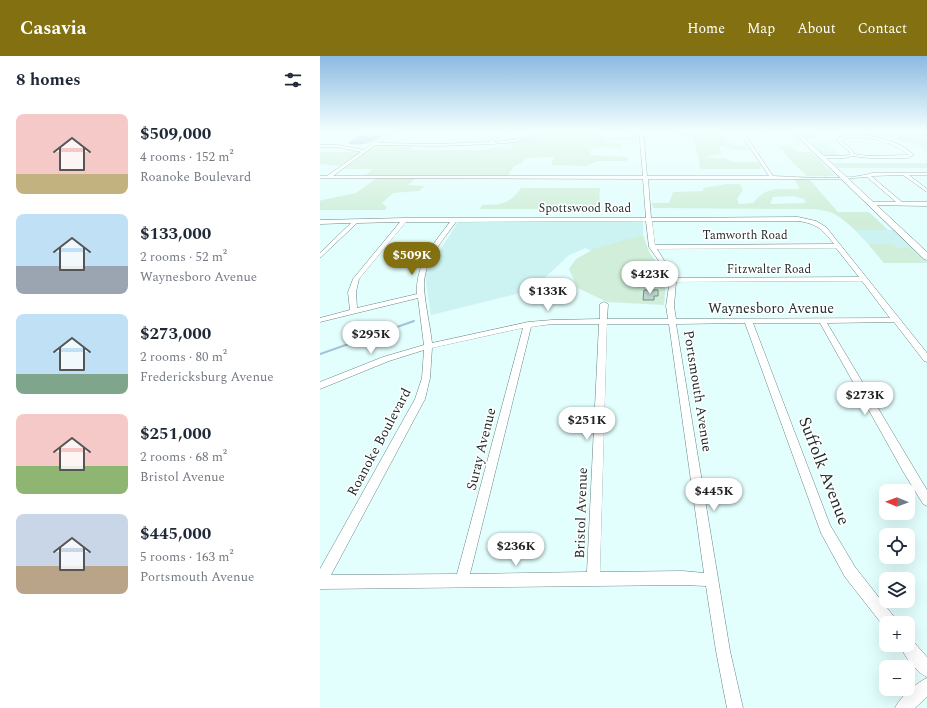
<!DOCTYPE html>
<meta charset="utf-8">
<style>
:root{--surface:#fff;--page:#f6f6f7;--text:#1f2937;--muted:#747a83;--accent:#837111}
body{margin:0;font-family:Spectral,serif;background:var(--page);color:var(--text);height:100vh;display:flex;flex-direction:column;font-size:15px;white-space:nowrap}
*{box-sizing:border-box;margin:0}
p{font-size:13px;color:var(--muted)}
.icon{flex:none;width:22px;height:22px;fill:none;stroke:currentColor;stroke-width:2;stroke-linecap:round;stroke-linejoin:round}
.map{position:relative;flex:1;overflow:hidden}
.sheet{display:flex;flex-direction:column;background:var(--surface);width:320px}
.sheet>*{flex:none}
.needle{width:26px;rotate:271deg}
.controls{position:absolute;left:559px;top:428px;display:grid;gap:8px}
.controls a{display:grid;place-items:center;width:36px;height:36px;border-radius:8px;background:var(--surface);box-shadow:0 4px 16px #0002;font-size:20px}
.price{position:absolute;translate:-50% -34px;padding:0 9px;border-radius:14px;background:#fff;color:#222;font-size:13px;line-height:26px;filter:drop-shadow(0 1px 2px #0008)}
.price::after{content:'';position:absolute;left:50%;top:24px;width:12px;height:9px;margin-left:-6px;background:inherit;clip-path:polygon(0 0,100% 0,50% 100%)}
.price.current{background:var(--accent);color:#fff}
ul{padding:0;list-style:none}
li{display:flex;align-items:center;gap:12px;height:100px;padding:0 16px}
li span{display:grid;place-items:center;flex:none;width:112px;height:80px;border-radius:8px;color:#555}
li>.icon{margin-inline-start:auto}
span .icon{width:48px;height:48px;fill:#fffc;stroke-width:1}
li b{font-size:17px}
h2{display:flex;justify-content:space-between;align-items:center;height:48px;padding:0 16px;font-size:17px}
header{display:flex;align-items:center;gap:24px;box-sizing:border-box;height:56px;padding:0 20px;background:var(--accent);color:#fff}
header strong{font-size:19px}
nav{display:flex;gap:22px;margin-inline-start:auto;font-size:14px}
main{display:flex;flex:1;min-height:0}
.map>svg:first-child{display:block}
.built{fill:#ccf2f1}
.green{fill:#d0eed9;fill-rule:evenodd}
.water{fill:#9fc3d7}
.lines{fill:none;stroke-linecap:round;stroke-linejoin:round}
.stream{stroke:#9fc3d7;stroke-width:2}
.building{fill:#bed7cf;stroke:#758d86}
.minor-casing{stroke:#6b8483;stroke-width:1}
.major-casing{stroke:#6b8483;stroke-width:1}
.minor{fill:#fff;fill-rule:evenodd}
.major{fill:#fff;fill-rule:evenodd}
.labels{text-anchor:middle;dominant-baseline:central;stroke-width:3;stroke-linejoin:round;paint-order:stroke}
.far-street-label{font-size:12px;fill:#1e2928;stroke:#fff}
.street-label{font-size:14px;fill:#1e2928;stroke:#fff}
.near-street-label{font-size:17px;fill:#1e2928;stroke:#fff}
</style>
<header>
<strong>Casavia</strong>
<nav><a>Home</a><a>Map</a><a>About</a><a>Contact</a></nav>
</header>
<main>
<section class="sheet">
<h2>8 homes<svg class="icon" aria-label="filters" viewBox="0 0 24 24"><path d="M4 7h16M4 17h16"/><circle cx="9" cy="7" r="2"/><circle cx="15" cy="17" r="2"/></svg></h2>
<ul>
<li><span style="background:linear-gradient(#f6c9c9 75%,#c2b280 0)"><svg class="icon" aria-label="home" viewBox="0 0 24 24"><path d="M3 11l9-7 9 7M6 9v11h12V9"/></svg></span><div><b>$509,000</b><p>4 rooms · 152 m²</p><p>Roanoke Boulevard</p></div></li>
<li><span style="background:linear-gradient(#bfe0f5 65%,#9aa5b1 0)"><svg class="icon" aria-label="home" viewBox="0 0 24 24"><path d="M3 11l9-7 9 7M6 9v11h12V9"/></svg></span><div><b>$133,000</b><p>2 rooms · 52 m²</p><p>Waynesboro Avenue</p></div></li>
<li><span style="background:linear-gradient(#bfe0f5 75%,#7fa58c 0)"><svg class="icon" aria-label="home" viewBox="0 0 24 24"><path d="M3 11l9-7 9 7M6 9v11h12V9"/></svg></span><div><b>$273,000</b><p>2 rooms · 80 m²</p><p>Fredericksburg Avenue</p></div></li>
<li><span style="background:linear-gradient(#f6c9c9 65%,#8fb573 0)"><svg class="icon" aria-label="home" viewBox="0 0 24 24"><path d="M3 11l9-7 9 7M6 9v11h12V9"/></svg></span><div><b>$251,000</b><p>2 rooms · 68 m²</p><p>Bristol Avenue</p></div></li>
<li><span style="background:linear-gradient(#c9d6e8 65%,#b9a48a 0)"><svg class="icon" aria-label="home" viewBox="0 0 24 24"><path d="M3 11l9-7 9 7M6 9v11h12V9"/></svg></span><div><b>$445,000</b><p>5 rooms · 163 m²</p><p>Portsmouth Avenue</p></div></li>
</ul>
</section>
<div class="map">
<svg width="607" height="652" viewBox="0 0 607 652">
<rect width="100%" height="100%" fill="#e2fefd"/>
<!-- built -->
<g class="built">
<polygon points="576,74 607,74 607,88 592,83"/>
<polygon points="489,87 505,87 522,101 503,101"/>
<polygon points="323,165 323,179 271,195 266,192 249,199 212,234 111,259 105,218 138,166"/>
<polygon points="535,174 575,174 607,205 607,207 605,207 590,192 578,192 572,188 548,188"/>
</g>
<!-- green -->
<g class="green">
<polygon points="247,74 285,74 282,82 285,83 313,81 313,80 306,78 307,74 318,74 318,83 287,84 286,87 302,88 301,92 281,91 271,93 270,99 308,101 307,105 278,105 266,110 231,109 234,101 206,102 202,107 194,110 188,120 46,119 52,113 24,113 54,90 76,89 76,92 93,90 89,94 163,94 181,91 186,93 192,92 189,86 213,83 230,76 243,77"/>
<polygon points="355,74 380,74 381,77 403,79 411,89 426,89 429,94 415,94 399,90 402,98 384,101 408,103 412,106 439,106 441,113 380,113 378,99 372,80 356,79"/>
<path d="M477,74H576L592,83L607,88V95L597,89L560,79C552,81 546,80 539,75L491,76L498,83L486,82Z"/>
<polygon points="459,90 470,90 478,96 491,96 515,120 487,120 474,108"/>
<polygon points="0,96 41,96 19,110 0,108"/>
<polygon points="513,107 607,107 607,112 519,112"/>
<polygon points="57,122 96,122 88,129 105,130 99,135 73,137 62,147 67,151 65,154 0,154 0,145 2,144 36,137"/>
<path d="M474,123L490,124L518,156H549L568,174H535C518,159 515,155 492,153L333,152L332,147H349L353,136L383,135V132L406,128H420L423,134L417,143L419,148L433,147C447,129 459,134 480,133ZM474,140L484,143L486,147L450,148L453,141Z"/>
<path d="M201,132H280L279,153H160L162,149C182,149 189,148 201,132Z"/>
<polygon points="323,179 329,196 342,214 346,225 344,249 287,246 258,232 249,213 256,203 274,193"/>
<polygon points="548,188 572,188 578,192 590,192 605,207 564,207"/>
</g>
<!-- water -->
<path class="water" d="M40,79H63C52,87 40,91 28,87Z"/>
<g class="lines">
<!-- stream -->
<polyline class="stream" points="0,298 94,265"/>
</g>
<!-- building -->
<polygon class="building" points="324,234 338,234 338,240 334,240 334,244 323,244"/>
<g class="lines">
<!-- minor casing -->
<g class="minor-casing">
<g id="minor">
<path d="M71,74H76L58,87L118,88L170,86L179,74H183L174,86C187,84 201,84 213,80C219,78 222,74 229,74L215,81L195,86L172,88L118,90L55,89L13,120H323L319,74H323L327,120H449L418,74H422L453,120C479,121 529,125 552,117H607V119H589L607,133V136L583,119L551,120L582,146H607V150L548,149V147L550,146H576L547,121L519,123H328L331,162L478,161L496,165L506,171L607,297V306L604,305L574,266L507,267L607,434V450L603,448L584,417L500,267H433L510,469L535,511L575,562L577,567H566L565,572L525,521L501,477L425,267L356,268L410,595L423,652H407L396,595L386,530L363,529L0,533V513L95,343L102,322L104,294L69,305L0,333V326L63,301L104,289L98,242L0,266V262L30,254L28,236L33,223L80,166L37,167L0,202V197L31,167L0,168V164L85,162H326L323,123L0,122V120H7L41,96L17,91H0V89H17L44,94ZM326,165L329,191L344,212L350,224L346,250L348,263H287L288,248L284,246L280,248V263L232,264L208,266L112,287C110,268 105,250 104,231C103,206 122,185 136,166ZM332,165H478C498,168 502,173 514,188L335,189ZM86,166H130C114,187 95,209 97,238L37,252L36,236L39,223ZM516,192L539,221L355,222L337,193ZM542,225L570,262L356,263L354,250L356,226ZM232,268H279L267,516L150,518L211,271ZM287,268H349L384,517L363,515L280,516ZM203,272L137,518L11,519L105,343L110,322L112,292Z"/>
<path d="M528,79C550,78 577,83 594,99L587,102H549L532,100L525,102H500L501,100H525L530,98L529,95L517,85L519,81ZM528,81C549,80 572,85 589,99L549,100L534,98L532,94L521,85L522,83Z"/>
<path d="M588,582L592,584L607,601V621C596,616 584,600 580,589H588Z"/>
<path d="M607,622V641L595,652H575C579,642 597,626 607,622Z"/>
</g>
</g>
<!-- major casing -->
<g class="major-casing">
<polygon id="major" points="471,74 476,74 607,196 607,204 604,203"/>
</g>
<!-- minor -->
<use href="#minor" class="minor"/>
<!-- major -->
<use href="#major" class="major"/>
</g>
<!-- sky -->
<linearGradient id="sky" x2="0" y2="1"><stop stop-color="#8bbae1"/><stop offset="0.45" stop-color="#f2fffe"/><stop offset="1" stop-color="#f2fffe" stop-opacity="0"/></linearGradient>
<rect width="607" height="166" fill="url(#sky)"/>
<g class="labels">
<!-- far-street labels -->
<g class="far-street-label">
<text x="265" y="152">Spottswood Road</text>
<text x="425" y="179">Tamworth Road</text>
<text x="449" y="213">Fitzwalter Road</text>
</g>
<!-- street labels -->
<g class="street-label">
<text x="451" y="252">Waynesboro Avenue</text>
<text transform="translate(378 335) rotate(81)">Portsmouth Avenue</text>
<text transform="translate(59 386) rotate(-62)">Roanoke Boulevard</text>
<text transform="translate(161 393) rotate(-76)">Suray Avenue</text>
<text transform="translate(261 457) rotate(-88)">Bristol Avenue</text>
</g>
<!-- near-street labels -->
<g class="near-street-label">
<text transform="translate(504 415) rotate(69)">Suffolk Avenue</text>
</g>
</g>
</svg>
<div class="controls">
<a><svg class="needle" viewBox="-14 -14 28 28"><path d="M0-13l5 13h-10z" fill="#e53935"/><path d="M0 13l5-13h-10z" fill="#747a83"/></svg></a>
<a><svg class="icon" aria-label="locate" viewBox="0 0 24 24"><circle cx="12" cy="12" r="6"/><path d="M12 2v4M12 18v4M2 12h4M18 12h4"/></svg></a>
<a><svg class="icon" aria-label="layers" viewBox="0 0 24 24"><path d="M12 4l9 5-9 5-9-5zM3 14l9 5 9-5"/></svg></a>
<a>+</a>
<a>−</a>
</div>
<b class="price current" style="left:92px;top:220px">$509K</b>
<b class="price" style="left:330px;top:239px">$423K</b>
<b class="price" style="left:228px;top:256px">$133K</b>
<b class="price" style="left:51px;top:299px">$295K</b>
<b class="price" style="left:545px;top:360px">$273K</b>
<b class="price" style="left:267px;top:385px">$251K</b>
<b class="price" style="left:394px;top:456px">$445K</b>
<b class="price" style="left:196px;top:511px">$236K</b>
</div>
</main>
